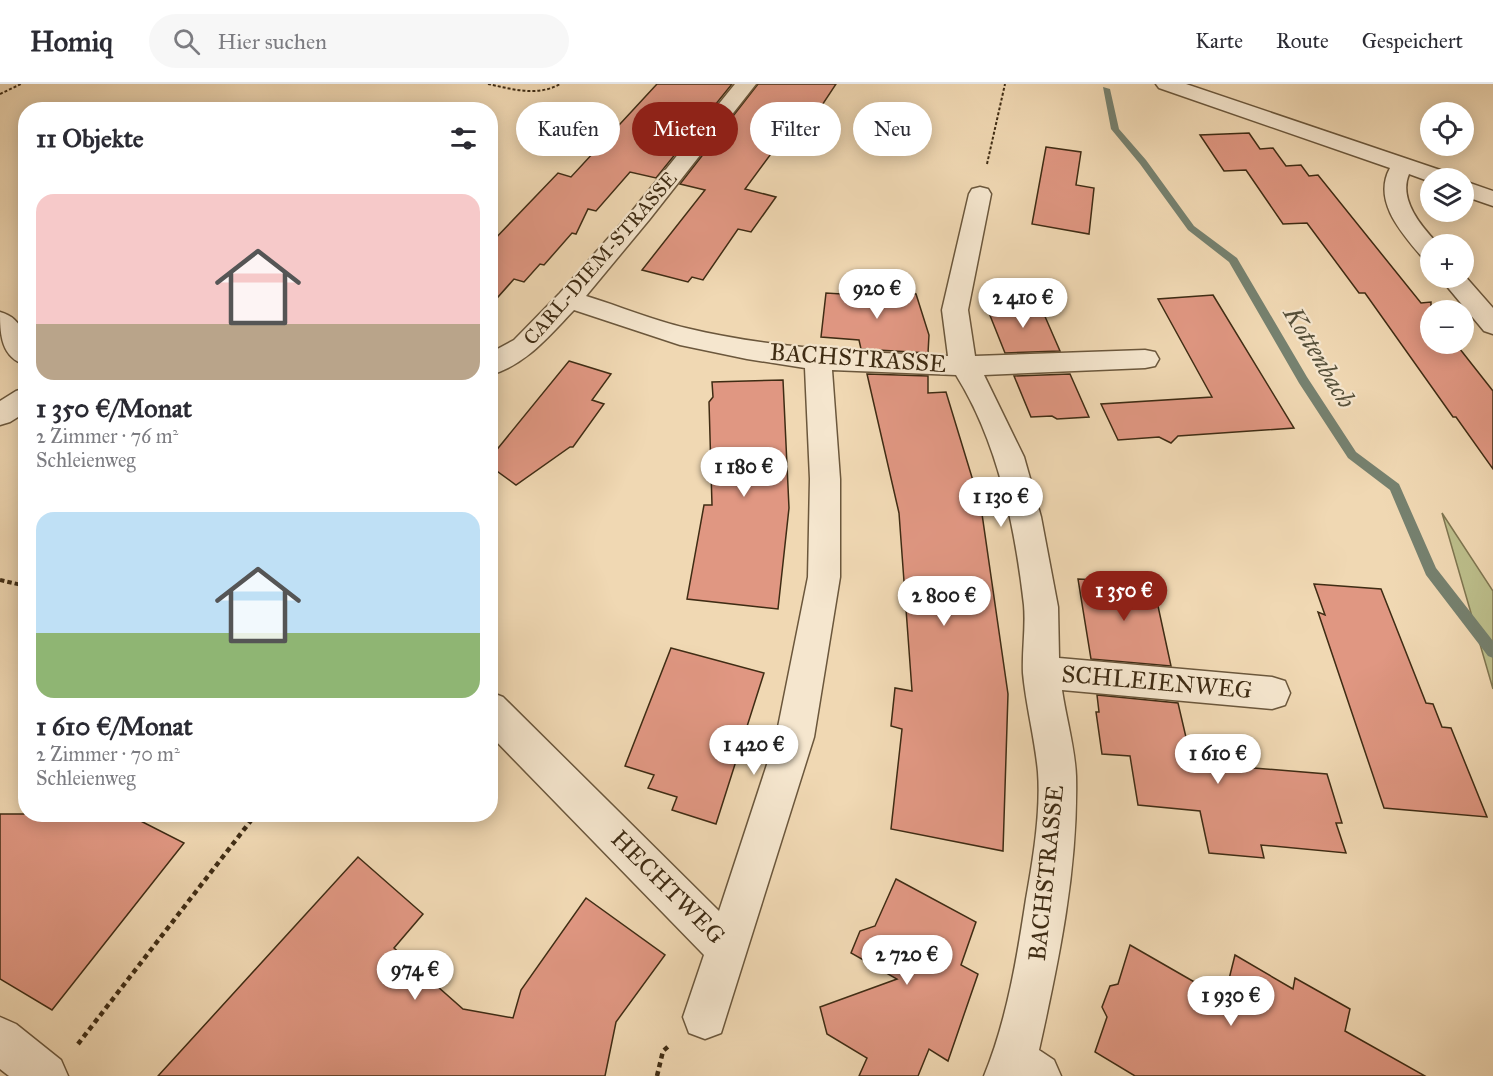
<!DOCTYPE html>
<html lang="de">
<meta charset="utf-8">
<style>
:root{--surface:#fff;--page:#f7f7f7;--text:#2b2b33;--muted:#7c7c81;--line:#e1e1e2;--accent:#8f2418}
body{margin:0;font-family:"IM FELL Great Primer",serif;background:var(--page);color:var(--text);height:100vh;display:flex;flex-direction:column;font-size:22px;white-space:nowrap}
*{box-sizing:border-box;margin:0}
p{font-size:20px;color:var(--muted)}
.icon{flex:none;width:33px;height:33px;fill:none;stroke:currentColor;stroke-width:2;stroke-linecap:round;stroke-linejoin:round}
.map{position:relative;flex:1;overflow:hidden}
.details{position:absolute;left:18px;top:18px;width:480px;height:720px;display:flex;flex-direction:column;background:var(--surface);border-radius:24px;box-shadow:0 3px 15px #0003}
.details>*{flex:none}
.top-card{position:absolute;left:516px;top:18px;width:570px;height:54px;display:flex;gap:12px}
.buttons{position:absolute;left:1420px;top:18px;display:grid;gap:12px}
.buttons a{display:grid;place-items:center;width:54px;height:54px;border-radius:50%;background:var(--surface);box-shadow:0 3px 15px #0003;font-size:30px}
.price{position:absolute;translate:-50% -51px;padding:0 14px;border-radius:21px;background:#fff;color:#222;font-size:20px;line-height:39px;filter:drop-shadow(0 2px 3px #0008)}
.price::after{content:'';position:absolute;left:50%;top:36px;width:18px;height:14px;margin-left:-9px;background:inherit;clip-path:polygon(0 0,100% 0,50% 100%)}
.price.selected{background:var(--accent);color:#fff}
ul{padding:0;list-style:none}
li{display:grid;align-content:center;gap:12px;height:318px;padding:0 18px}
li span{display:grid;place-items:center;height:186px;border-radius:18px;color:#555}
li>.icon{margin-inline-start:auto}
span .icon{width:108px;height:108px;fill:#fffc;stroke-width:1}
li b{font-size:26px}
h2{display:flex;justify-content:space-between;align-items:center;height:72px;padding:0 18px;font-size:26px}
.tag{padding:0 21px;border-radius:27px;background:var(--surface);box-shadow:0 3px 15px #0003;font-size:21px;line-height:54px}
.tag.selected{background:var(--accent);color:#fff}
header{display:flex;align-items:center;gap:36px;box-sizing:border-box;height:84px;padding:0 30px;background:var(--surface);border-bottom:2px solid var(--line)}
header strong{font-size:28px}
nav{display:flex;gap:33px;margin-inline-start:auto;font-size:21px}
.search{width:420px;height:54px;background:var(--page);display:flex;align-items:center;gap:15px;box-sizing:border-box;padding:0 21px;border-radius:33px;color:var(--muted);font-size:22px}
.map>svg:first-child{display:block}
.green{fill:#bcbe8b;stroke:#7e7550;stroke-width:1.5}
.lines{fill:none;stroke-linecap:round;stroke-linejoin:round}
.stream{fill:#76816f;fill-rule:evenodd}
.building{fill:#e09782;stroke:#3f2c14;stroke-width:1.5}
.minor-casing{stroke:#6b573c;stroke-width:3}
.path-far2{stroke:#3f2c14;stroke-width:2;stroke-dasharray:3 2;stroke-linecap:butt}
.path-far1{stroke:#3f2c14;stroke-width:4;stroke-dasharray:4.5 3;stroke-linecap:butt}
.path{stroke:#3f2c14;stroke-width:4.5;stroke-dasharray:5 4;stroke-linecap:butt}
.minor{fill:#f5e6ce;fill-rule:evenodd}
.labels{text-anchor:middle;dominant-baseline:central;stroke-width:4.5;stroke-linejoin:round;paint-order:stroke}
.far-street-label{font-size:20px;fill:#3f2c14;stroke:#f5e6ce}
.street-label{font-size:24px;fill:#3f2c14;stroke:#f5e6ce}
.water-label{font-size:26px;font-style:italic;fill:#56503a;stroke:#f5e6ce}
</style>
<header>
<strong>Homiq</strong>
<div class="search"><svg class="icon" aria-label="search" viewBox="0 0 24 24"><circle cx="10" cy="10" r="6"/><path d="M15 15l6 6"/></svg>Hier suchen</div>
<nav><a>Karte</a><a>Route</a><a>Gespeichert</a></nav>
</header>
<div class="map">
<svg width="1493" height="992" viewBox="0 0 1493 992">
<rect width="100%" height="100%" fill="#f0d8b3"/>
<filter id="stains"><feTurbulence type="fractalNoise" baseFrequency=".00333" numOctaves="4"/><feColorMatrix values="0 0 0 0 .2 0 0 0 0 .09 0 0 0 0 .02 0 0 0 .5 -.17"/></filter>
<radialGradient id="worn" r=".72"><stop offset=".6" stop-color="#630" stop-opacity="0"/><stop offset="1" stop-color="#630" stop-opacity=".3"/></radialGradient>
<!-- green -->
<polygon class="green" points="1442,429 1493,507 1493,605"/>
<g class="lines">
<!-- stream -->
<polygon class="stream" points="1103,3 1110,5 1119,45 1146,76 1194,142 1237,174 1307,293 1356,368 1399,400 1436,484 1493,557 1493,574 1488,572 1426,491 1390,406 1348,374 1299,299 1229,178 1188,146 1140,80 1111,45"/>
</g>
<!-- building -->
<g class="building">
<polygon points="657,0 732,0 656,94 630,88 596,127 588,125 576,150 572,149 544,181 540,180 524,198 514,195 490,222 490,160 558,89 571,93"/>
<polygon points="758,0 836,0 805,47 790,44 745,105 776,113 751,148 738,145 703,196 692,193 688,198 642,186 705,106 680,100"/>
<polygon points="1249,49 1260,65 1273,64 1286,82 1301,81 1309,92 1318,91 1421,219 1431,218 1431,260 1456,260 1493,307 1493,385 1456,333 1453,333 1365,209 1359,209 1307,139 1283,140 1246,86 1224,87 1200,51"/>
<polygon points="1046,63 1081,68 1076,101 1094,104 1089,150 1032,140"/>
<polygon points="861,205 916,210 929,251 928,269 861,265 859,256 821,253 826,209 842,210 843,207 860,208"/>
<polygon points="1213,211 1294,344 1178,352 1171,359 1159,353 1118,356 1101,320 1212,313 1158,215"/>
<polygon points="1040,221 1060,267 1005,269 987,224"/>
<polygon points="569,277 611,290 592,316 604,320 573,363 570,363 516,401 490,382 490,374"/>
<polygon points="867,290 928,292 928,309 946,308 981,423 1008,610 1003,767 891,745 902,645 891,642 895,604 912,607 899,429"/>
<polygon points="1070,290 1089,333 1057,335 1052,332 1031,333 1014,292"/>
<polygon points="783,296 789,424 778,525 687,515 704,421 712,421 709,318 713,313 712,298"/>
<polygon points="1078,495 1153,499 1171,582 1091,575"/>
<polygon points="1314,500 1381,505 1426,619 1433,620 1442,643 1451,644 1487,733 1384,724 1318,528 1325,531"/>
<polygon points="671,564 764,589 716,740 672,726 677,713 648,704 654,691 625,682"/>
<polygon points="1097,611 1178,619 1192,679 1327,690 1342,739 1336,739 1346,769 1261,761 1264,774 1209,769 1200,727 1138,721 1130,672 1102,670 1096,628 1099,628"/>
<polygon points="0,730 127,730 184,759 52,926 0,895"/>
<polygon points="358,773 423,830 394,864 463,925 513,934 521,906 586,814 665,871 616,938 605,992 158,992"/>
<polygon points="896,795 976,838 961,881 978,890 948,977 929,965 918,992 859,992 867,974 827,950 820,923 897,895 851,869 860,847 875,842"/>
<polygon points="1130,861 1224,915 1235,871 1293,905 1295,894 1350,925 1345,947 1425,992 1135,992 1095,968 1107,933 1102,923 1110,902 1118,900"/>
</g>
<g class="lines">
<!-- minor casing -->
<g class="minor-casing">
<g id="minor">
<path d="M735,0H756L649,136L586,212C619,222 652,236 686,244C773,265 859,268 948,272L942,226L969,110L972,105L980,103L988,105L991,110L968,226L975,272L1145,266L1155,268L1159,275L1155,282L1145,284L984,291L1024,373L1041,433L1058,523L1059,574L1272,593L1285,597L1290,609L1285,621L1272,625L1062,606C1066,634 1075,664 1076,692C1078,785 1059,876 1039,966L1054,976L1061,992H984C1007,936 1017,874 1026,815C1033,776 1041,728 1038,688C1035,655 1026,622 1023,589C1022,567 1026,543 1024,521C1015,443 998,358 956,291L832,286L840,395V493L814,653L721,949L705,955L689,949L683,933L704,871L490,651V608L503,613L719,827L776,653L808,493L810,395L805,284L747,275L680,261L574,226C549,252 526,281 490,291V269L514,256L560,209L633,126Z"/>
<path d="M1156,0H1186L1449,89L1452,94H1431V98L1409,90C1398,116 1422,143 1438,160H1431V176L1422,173C1402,149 1372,117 1390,84L1159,4Z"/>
<polygon points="1464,97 1493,107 1493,122 1464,112"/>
<polygon points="1464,191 1493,224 1493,250 1484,247 1440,194 1464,194"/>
<path d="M0,228C26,235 26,259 26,281C1,274 0,250 0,228Z"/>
<polygon points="26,304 26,328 10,338 0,341 0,317 16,307"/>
<polygon points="0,933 16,940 61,976 68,992 9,992 0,985"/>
</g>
</g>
<!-- path-far2 -->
<g class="path-far2">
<path d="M488,0C512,5 537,13 560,0"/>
<polyline points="0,10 21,0"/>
<polyline points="987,80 1005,0"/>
</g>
<!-- path-far1 -->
<polyline class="path-far1" points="0,496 26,502"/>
<!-- path -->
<g class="path">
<polyline points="78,960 256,730"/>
<polyline points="657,992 663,967 670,961"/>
</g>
<!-- minor -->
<use href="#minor" class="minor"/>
</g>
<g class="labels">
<!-- far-street labels -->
<g class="far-street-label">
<text transform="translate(600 174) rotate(-49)">CARL-DIEM-STRASSE</text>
</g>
<!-- street labels -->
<g class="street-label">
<text transform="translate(858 274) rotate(4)">BACHSTRASSE</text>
<text transform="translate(1157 598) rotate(5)">SCHLEIENWEG</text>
<text transform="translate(1046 789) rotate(-84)">BACHSTRASSE</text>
<text transform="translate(668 803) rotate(45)">HECHTWEG</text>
</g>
<!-- water labels -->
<g class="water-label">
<text transform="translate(1320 273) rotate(59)">Kottenbach</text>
</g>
</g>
<rect width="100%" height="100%" filter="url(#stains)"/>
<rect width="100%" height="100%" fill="url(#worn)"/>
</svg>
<div class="buttons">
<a><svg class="icon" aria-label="locate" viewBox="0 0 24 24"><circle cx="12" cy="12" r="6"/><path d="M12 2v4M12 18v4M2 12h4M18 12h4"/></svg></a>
<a><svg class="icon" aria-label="layers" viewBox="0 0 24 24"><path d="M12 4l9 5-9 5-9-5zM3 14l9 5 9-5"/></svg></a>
<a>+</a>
<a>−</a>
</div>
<b class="price" style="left:877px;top:236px">920 €</b>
<b class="price" style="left:1023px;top:245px">2 410 €</b>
<b class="price" style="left:744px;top:414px">1 180 €</b>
<b class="price" style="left:1001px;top:444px">1 130 €</b>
<b class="price selected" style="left:1124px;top:538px">1 350 €</b>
<b class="price" style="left:944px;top:543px">2 800 €</b>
<b class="price" style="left:754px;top:692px">1 420 €</b>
<b class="price" style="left:1218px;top:701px">1 610 €</b>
<b class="price" style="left:907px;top:902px">2 720 €</b>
<b class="price" style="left:415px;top:917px">974 €</b>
<b class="price" style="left:1231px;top:943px">1 930 €</b>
<div class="top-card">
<a class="tag">Kaufen</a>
<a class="tag selected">Mieten</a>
<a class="tag">Filter</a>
<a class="tag">Neu</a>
</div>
<section class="details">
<h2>11 Objekte<svg class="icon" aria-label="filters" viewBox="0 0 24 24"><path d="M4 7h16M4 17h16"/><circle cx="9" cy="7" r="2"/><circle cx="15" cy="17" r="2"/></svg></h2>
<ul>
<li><span style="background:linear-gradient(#f6c9c9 70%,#b9a48a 0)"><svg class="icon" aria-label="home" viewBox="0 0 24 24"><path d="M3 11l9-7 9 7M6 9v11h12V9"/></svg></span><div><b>1 350 €/Monat</b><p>2 Zimmer · 76 m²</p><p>Schleienweg</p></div></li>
<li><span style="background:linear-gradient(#bfe0f5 65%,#8fb573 0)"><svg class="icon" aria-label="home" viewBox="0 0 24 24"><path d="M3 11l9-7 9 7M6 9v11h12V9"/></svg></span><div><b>1 610 €/Monat</b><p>2 Zimmer · 70 m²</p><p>Schleienweg</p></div></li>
</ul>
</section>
</div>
